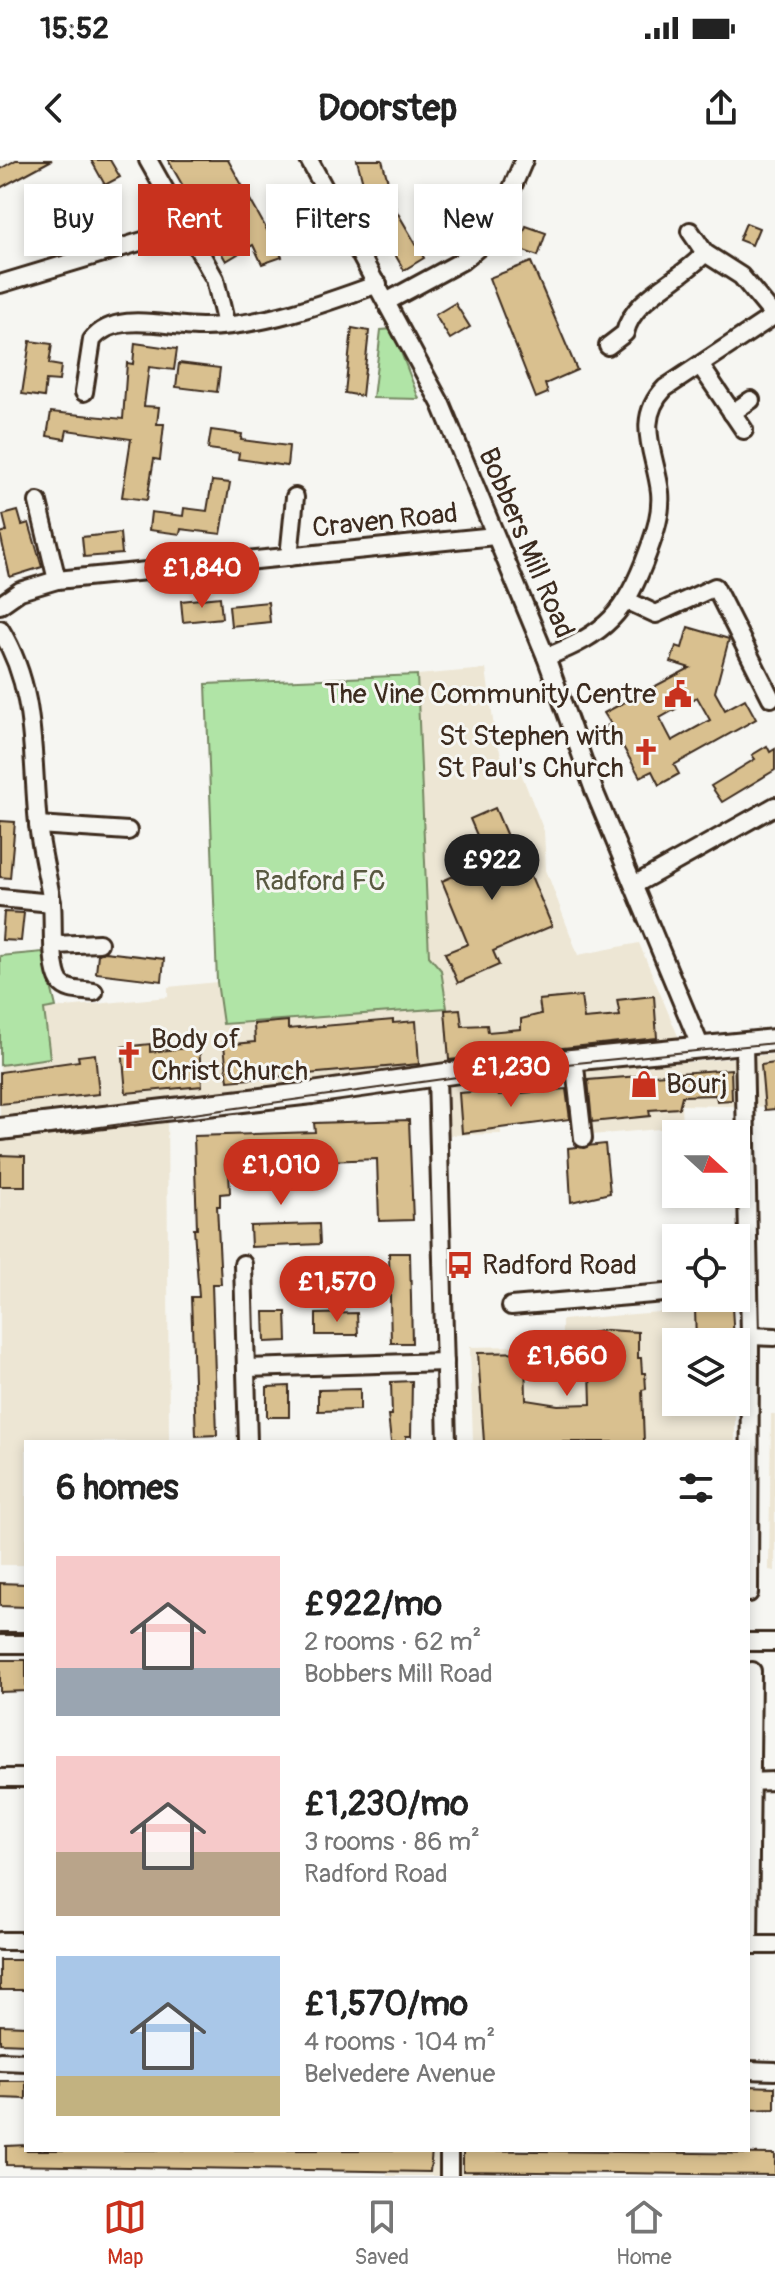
<!DOCTYPE html>
<meta charset="utf-8">
<style>
:root{--surface:#fff;--page:#f2f2f2;--text:#222;--muted:#767676;--line:#e0e0e0;--accent:#c8321e}
body{margin:0;font-family:Pangolin,sans-serif;background:var(--page);color:var(--text);height:100vh;display:flex;flex-direction:column;font-size:30px;white-space:nowrap}
*{box-sizing:border-box;margin:0}
p{font-size:26px;color:var(--muted)}
.icon{flex:none;width:44px;height:44px;fill:none;stroke:currentColor;stroke-width:2;stroke-linecap:round;stroke-linejoin:round}
.map{position:relative;flex:1;overflow:hidden}
.panel{position:absolute;left:24px;top:1280px;width:726px;height:712px;display:flex;flex-direction:column;background:var(--surface);border-radius:0px;box-shadow:0 4px 12px #0003}
.panel>*{flex:none}
.top-card{position:absolute;left:24px;top:24px;width:728px;height:72px;display:flex;gap:16px}
.needle{width:52px;rotate:111deg}
.tools{position:absolute;left:662px;top:960px;display:grid;gap:16px}
.tools a{display:grid;place-items:center;width:88px;height:88px;border-radius:0px;background:var(--surface);box-shadow:0 4px 12px #0003;font-size:40px}
.price{position:absolute;translate:-50% -68px;padding:0 18px;border-radius:28px;background:var(--accent);color:#fff;font-size:26px;line-height:52px;filter:drop-shadow(0 2px 4px #0008)}
.price::after{content:'';position:absolute;left:50%;top:48px;width:24px;height:18px;margin-left:-12px;background:inherit;clip-path:polygon(0 0,100% 0,50% 100%)}
.price.on{background:#222;color:#fff}
ul{padding:0;list-style:none}
li{display:flex;align-items:center;gap:24px;height:200px;padding:0 32px}
li span{display:grid;place-items:center;flex:none;width:224px;height:160px;border-radius:0px;color:#555}
li>.icon{margin-inline-start:auto}
span .icon{width:96px;height:96px;fill:#fffc;stroke-width:1}
li b{font-size:34px}
h2{display:flex;justify-content:space-between;align-items:center;height:96px;padding:0 32px;font-size:34px}
.tag{padding:0 28px;border-radius:0px;background:var(--surface);box-shadow:0 4px 12px #0003;font-size:28px;line-height:72px}
.tag.on{background:var(--accent);color:#fff}
.status{display:flex;justify-content:space-between;align-items:center;height:56px;padding:0 40px;background:var(--surface);direction:ltr}
.status svg{height:22px;fill:currentColor}
header{display:flex;justify-content:space-between;align-items:center;height:104px;padding:0 32px;background:var(--surface);font-size:36px;font-weight:800}
.tabs{display:flex;justify-content:space-around;align-items:center;height:112px;border-top:2px solid var(--line);background:var(--surface);font-size:22px;color:var(--muted)}
.tabs a{display:grid;justify-items:center;gap:4px}
.tabs .on{color:var(--accent)}
.map>svg:first-child{display:block}
.built{fill:#ede6d4}
.green{fill:#b0e4a6;stroke:#768762;stroke-width:2}
.building{fill:#d9c08f;stroke:#3b2a1e;stroke-width:2;fill-rule:evenodd}
.lines{fill:none;stroke-linecap:round;stroke-linejoin:round}
.minor-casing{stroke:#3b2a1e;stroke-width:22}
.tertiary-casing{stroke:#3b2a1e;stroke-width:26}
.minor{stroke:#f6f6f2;stroke-width:16}
.tertiary{stroke:#f6f6f2;stroke-width:20}
.tram{stroke:#3b2a1e;stroke-width:2}
.labels{text-anchor:middle;dominant-baseline:central;stroke-width:6;stroke-linejoin:round;paint-order:stroke}
.street-label{font-size:28px;fill:#3b2a1e;stroke:#f6f6f2}
.poi-label{font-size:28px;fill:#3b2a1e;stroke:#f6f6f2;text-anchor:start}
.park-label{font-size:28px;fill:#585840;stroke:#f6f6f2}
</style>
<div class="status"><b>15:52</b><svg viewBox="0 0 49 12"><path d="M0 12V9h3v3zM5 12V6h3v6zM10 12V3h3v9zM15 12V0h3v12zM26 1h20v11H26zM47 4h2v5h-2z"/></svg></div>
<header><svg class="icon" aria-label="back" viewBox="0 0 24 24"><path d="M15 5l-7 7 7 7"/></svg>Doorstep<svg class="icon" aria-label="share" viewBox="0 0 24 24"><path d="M12 15V3M7 8l5-5 5 5M5 13v7h14v-7"/></svg></header>
<div class="map">
<svg width="775" height="2016" viewBox="0 0 775 2016">
<rect width="100%" height="100%" fill="#f6f6f2"/>
<filter id="ink" filterUnits="userSpaceOnUse"><feTurbulence type="fractalNoise" baseFrequency=".0125" numOctaves="2"/><feDisplacementMap in="SourceGraphic" scale="16" xChannelSelector="R" yChannelSelector="G"/><feConvolveMatrix kernelMatrix="1 2 1 2 8 2 1 2 1" color-interpolation-filters="sRGB"/></filter>
<g filter="url(#ink)">
<!-- built -->
<g class="built">
<polygon points="486,509 495,575 508,617 521,613 544,671 546,710 578,795 639,783 689,902 775,894 775,947 681,945 682,967 591,975 582,893 497,903 501,974 448,975 444,907 167,940 169,1282 26,1282 26,1405 0,1405 0,905 50,898 44,849 168,837 168,827 217,822 223,864 274,859 441,810 429,796 417,515"/>
<polygon points="732,1146 734,1182 676,1182 676,1242 735,1242 735,1282 473,1282 470,1187 562,1185 562,1160"/>
<polygon points="771,1254 775,1254 775,1411 769,1410"/>
<polygon points="387,1990 478,1990 477,2016 387,2016"/>
</g>
<!-- green -->
<g class="green">
<polygon points="392,169 419,239 373,238 381,170"/>
<polygon points="417,515 429,796 441,810 447,848 223,864 217,822 206,524"/>
<polygon points="43,792 56,847 44,849 50,898 0,905 0,796"/>
</g>
<!-- building -->
<g class="building">
<polygon points="16,0 52,0 0,28 0,9"/>
<polygon points="91,0 110,0 120,17 105,25"/>
<polygon points="168,0 228,0 282,97 262,104 253,85 226,101"/>
<polygon points="357,0 382,0 396,50 424,98 404,110 371,53"/>
<polygon points="746,63 759,68 752,85 739,80"/>
<polygon points="526,66 546,73 538,96 518,89"/>
<polygon points="531,102 577,210 545,224 548,233 536,238 489,118"/>
<polygon points="455,143 470,167 450,179 435,155"/>
<polygon points="352,168 369,171 362,236 345,233"/>
<polygon points="30,181 52,184 49,204 61,206 59,221 46,220 44,237 22,234"/>
<polygon points="135,183 177,189 174,210 149,207 144,246 159,247 157,264 164,264 160,300 154,299 147,340 122,337 131,279 67,270 65,279 47,276 51,252 123,259 127,203 133,204"/>
<polygon points="179,203 220,208 217,232 176,227"/>
<polygon points="211,270 242,274 241,280 289,286 287,306 238,299 239,293 208,289"/>
<polygon points="212,321 230,323 221,374 181,369 180,374 149,370 151,352 183,356 184,348 207,351"/>
<polygon points="18,351 22,365 29,363 42,407 10,417 0,373 7,371 3,355"/>
<polygon points="120,373 122,394 84,397 82,377"/>
<polygon points="220,437 222,458 183,462 181,441"/>
<polygon points="268,442 270,462 231,466 229,446"/>
<path d="M688,467L729,479L715,532L725,550L745,539L756,559L674,605L679,614L659,625L652,611L640,617L617,576L612,579L605,567L611,564L604,553L690,508L671,502L676,486L682,488ZM697,537L710,560L672,581L660,558Z"/>
<polygon points="767,586 770,592 775,589 775,610 722,642 711,626 755,599 752,595"/>
<polygon points="495,648 523,714 529,711 552,766 493,791 499,805 458,823 445,793 468,784 442,721 488,701 470,659"/>
<polygon points="0,661 15,662 10,718 0,717"/>
<polygon points="4,752 24,753 21,781 2,780"/>
<polygon points="105,792 164,799 162,821 96,813 98,794"/>
<polygon points="581,836 584,859 620,856 617,840 654,836 657,878 449,900 445,850 460,849 462,866 487,865 488,872 521,869 521,859 541,854 539,840"/>
<polygon points="393,860 393,863 416,861 419,904 228,921 224,885 255,882 254,864 288,861 288,869"/>
<polygon points="150,884 150,892 199,887 202,926 126,933 122,887"/>
<polygon points="95,894 99,934 0,944 0,912 79,901 78,896"/>
<polygon points="775,903 775,949 765,950 761,905"/>
<polygon points="731,909 732,940 717,941 716,935 682,936 679,948 649,950 650,956 592,962 588,920"/>
<polygon points="566,929 570,959 462,973 459,933 498,930 498,935"/>
<polygon points="409,960 413,1060 379,1061 377,999 327,1001 327,1023 297,1024 297,1009 229,1012 230,1033 220,1034 220,1046 217,1046 221,1124 212,1124 217,1275 196,1276 191,1137 199,1137 194,1069 197,1069 194,976 315,972 314,963"/>
<polygon points="605,984 610,1033 571,1042 568,988"/>
<polygon points="0,995 25,996 25,1026 0,1026"/>
<polygon points="319,1064 320,1084 251,1087 250,1066"/>
<polygon points="389,1093 410,1093 412,1183 391,1183"/>
<polygon points="732,1146 734,1182 696,1182 695,1149"/>
<polygon points="264,1152 286,1152 287,1181 265,1182"/>
<polygon points="357,1153 358,1175 316,1175 316,1154"/>
<polygon points="607,1170 638,1172 638,1198 641,1198 642,1213 645,1213 646,1229 642,1230 644,1282 484,1282 478,1193 525,1192 526,1240 558,1245 591,1244 589,1173"/>
<polygon points="412,1221 411,1276 406,1276 406,1282 391,1282 388,1255 392,1255 391,1222"/>
<polygon points="289,1226 289,1257 267,1257 267,1227"/>
<polygon points="360,1229 360,1250 318,1251 318,1230"/>
<polygon points="0,1423 26,1424 26,1447 0,1446"/>
<polygon points="0,1500 26,1500 26,1531 0,1532"/>
<rect x="0" y="1800" width="26" height="30"/>
<polygon points="0,1865 26,1866 26,1884 0,1883"/>
<polygon points="0,1921 26,1921 26,1939 0,1938"/>
<polygon points="748,1926 775,1927 775,1949 748,1950"/>
<polygon points="26,1985 26,1990 432,1990 430,2012 6,2005 6,1986"/>
<polygon points="463,1990 775,1994 775,2015 463,2011"/>
</g>
<g class="lines">
<!-- minor casing -->
<g class="minor-casing">
<g id="minor">
<polyline points="148,0 215,119 226,165"/>
<polyline points="309,0 441,244 546,497 595,633 701,888"/>
<polyline points="690,71 705,93 741,116 774,156"/>
<polyline points="0,124 186,68"/>
<polyline points="388,141 462,101 491,77 524,0"/>
<path d="M608,186L625,173C633,137 679,122 705,93"/>
<polyline points="700,205 744,270"/>
<path d="M84,232L92,180C116,149 170,168 204,167C263,166 323,144 378,124"/>
<polyline points="732,253 751,240"/>
<polyline points="38,342 57,420"/>
<polyline points="289,397 295,337"/>
<polyline points="628,441 656,454 715,427 771,538"/>
<polyline points="0,445 20,431 57,420 495,376"/>
<path d="M0,469C38,531 31,595 38,664C41,691 48,717 52,743C54,762 50,807 60,822C67,832 83,830 94,832"/>
<path d="M546,497C606,474 626,453 648,392C655,373 662,353 660,332C656,294 633,261 665,228L775,155"/>
<polyline points="38,665 128,671"/>
<polyline points="634,725 775,646"/>
<polyline points="0,738 52,743"/>
<polyline points="55,785 99,783"/>
<polyline points="744,884 750,1176 749,1433"/>
<polyline points="574,898 583,978"/>
<polyline points="437,916 447,1282"/>
<polyline points="243,1104 248,1282"/>
<polyline points="511,1146 676,1132"/>
<polyline points="750,1176 775,1177"/>
<polyline points="246,1208 445,1202"/>
<polyline points="748,1482 775,1482"/>
<polyline points="0,1484 26,1484"/>
<polyline points="0,1618 26,1618"/>
<polyline points="748,1622 775,1621"/>
<polyline points="0,1781 26,1781"/>
<polyline points="748,1785 775,1785"/>
<polyline points="749,1785 752,1511"/>
<polyline points="0,1901 26,1902"/>
<polyline points="748,1910 775,1911"/>
<polyline points="449,2016 449,1990"/>
</g>
</g>
<!-- tertiary casing -->
<g class="tertiary-casing">
<polyline id="tertiary" points="0,969 312,933 488,908 775,880"/>
</g>
<!-- minor -->
<use href="#minor" class="minor"/>
<!-- tertiary -->
<use href="#tertiary" class="tertiary"/>
<!-- tram -->
<g class="tram">
<polyline points="0,981 507,910 775,883"/>
<polyline points="0,1472 26,1472"/>
</g>
</g>
</g>
<!-- icons -->
<defs>
<g id="civic-bare" transform="scale(2.16)"><path d="M-.6-6.5H3V-4.5H.6V-3L4-1V1h2V6H-6V1h2V-1L-.6-3ZM-1.2 2.5V6h2.4V2.5Z" fill="#c8321e" stroke="#f6f6f2" stroke-width="2.5" paint-order="stroke"/></g>
<g id="church-bare" transform="scale(2.16)"><path d="M-1.2-6h2.4v3.5h3.3v2.4h-3.3V6h-2.4V-.1h-3.3v-2.4h3.3Z" fill="#c8321e" stroke="#f6f6f2" stroke-width="2.5" paint-order="stroke"/></g>
<g id="shop-bare" transform="scale(2.16)"><path d="M-5-2.5h2.3a2.7 3.5 0 0 1 5.4 0H5L5.5 6h-11ZM-1.5-2.5h3a1.5 2.3 0 0 0-3 0Z" fill="#c8321e" stroke="#f6f6f2" stroke-width="2.5" paint-order="stroke"/></g>
<g id="bus-bare" transform="scale(2.16)"><path d="M-5-6H5V4H4V6H2V4H-2V6H-4V4H-5ZM-3.5-4V0h7V-4ZM-3.5 1.2v1.5H-2V1.2ZM2 1.2v1.5H3.5V1.2Z" fill="#c8321e" stroke="#f6f6f2" stroke-width="2.5" paint-order="stroke"/></g>
</defs>
<g fill-rule="evenodd">
<use href="#civic-bare" x="678" y="534"/>
<use href="#church-bare" x="646" y="592"/>
<use href="#church-bare" x="129" y="895"/>
<use href="#shop-bare" x="644" y="924"/>
<use href="#bus-bare" x="460" y="1105"/>
</g>
<g class="labels">
<!-- street labels -->
<g class="street-label">
<text transform="translate(385 361) rotate(-6)">Craven Road</text>
<text transform="translate(526 383) rotate(67)">Bobbers Mill Road</text>
</g>
<!-- poi labels -->
<g class="poi-label">
<text x="656" y="534" text-anchor="end">The Vine Community Centre</text>
<text x="624" y="576" text-anchor="end">St Stephen with<tspan x="624" dy="32">St Paul's Church</tspan></text>
<text x="151" y="879">Body of<tspan x="151" dy="32">Christ Church</tspan></text>
<text x="666" y="924">Bourj</text>
<text x="482" y="1105">Radford Road</text>
</g>
<!-- park labels -->
<g class="park-label">
<text x="320" y="721">Radford FC</text>
</g>
</g>
</svg>
<div class="tools">
<a><svg class="needle" viewBox="-14 -14 28 28"><path d="M0-13l5 13h-10z" fill="#e53935"/><path d="M0 13l5-13h-10z" fill="#767676"/></svg></a>
<a><svg class="icon" aria-label="locate" viewBox="0 0 24 24"><circle cx="12" cy="12" r="6"/><path d="M12 2v4M12 18v4M2 12h4M18 12h4"/></svg></a>
<a><svg class="icon" aria-label="layers" viewBox="0 0 24 24"><path d="M12 4l9 5-9 5-9-5zM3 14l9 5 9-5"/></svg></a>
</div>
<b class="price" style="left:202px;top:450px">£1,840</b>
<b class="price on" style="left:492px;top:742px">£922</b>
<b class="price" style="left:511px;top:949px">£1,230</b>
<b class="price" style="left:281px;top:1047px">£1,010</b>
<b class="price" style="left:337px;top:1164px">£1,570</b>
<b class="price" style="left:567px;top:1238px">£1,660</b>
<div class="top-card">
<a class="tag">Buy</a>
<a class="tag on">Rent</a>
<a class="tag">Filters</a>
<a class="tag">New</a>
</div>
<section class="panel">
<h2>6 homes<svg class="icon" aria-label="filters" viewBox="0 0 24 24"><path d="M4 7h16M4 17h16"/><circle cx="9" cy="7" r="2"/><circle cx="15" cy="17" r="2"/></svg></h2>
<ul>
<li><span style="background:linear-gradient(#f6c9c9 70%,#9aa5b1 0)"><svg class="icon" aria-label="home" viewBox="0 0 24 24"><path d="M3 11l9-7 9 7M6 9v11h12V9"/></svg></span><div><b>£922/mo</b><p>2 rooms · 62 m²</p><p>Bobbers Mill Road</p></div></li>
<li><span style="background:linear-gradient(#f6c9c9 60%,#b9a48a 0)"><svg class="icon" aria-label="home" viewBox="0 0 24 24"><path d="M3 11l9-7 9 7M6 9v11h12V9"/></svg></span><div><b>£1,230/mo</b><p>3 rooms · 86 m²</p><p>Radford Road</p></div></li>
<li><span style="background:linear-gradient(#a9c7e8 75%,#c2b280 0)"><svg class="icon" aria-label="home" viewBox="0 0 24 24"><path d="M3 11l9-7 9 7M6 9v11h12V9"/></svg></span><div><b>£1,570/mo</b><p>4 rooms · 104 m²</p><p>Belvedere Avenue</p></div></li>
</ul>
</section>
</div>
<nav class="tabs">
<a class="on"><svg class="icon" aria-label="map" viewBox="0 0 24 24"><path d="M3 6l6-2 6 2 6-2v14l-6 2-6-2-6 2zM9 4v14M15 6v14"/></svg>Map</a>
<a><svg class="icon" aria-label="saved" viewBox="0 0 24 24"><path d="M7 4h10v16l-5-4-5 4z"/></svg>Saved</a>
<a><svg class="icon" aria-label="home" viewBox="0 0 24 24"><path d="M3 11l9-7 9 7M6 9v11h12V9"/></svg>Home</a>
</nav>
